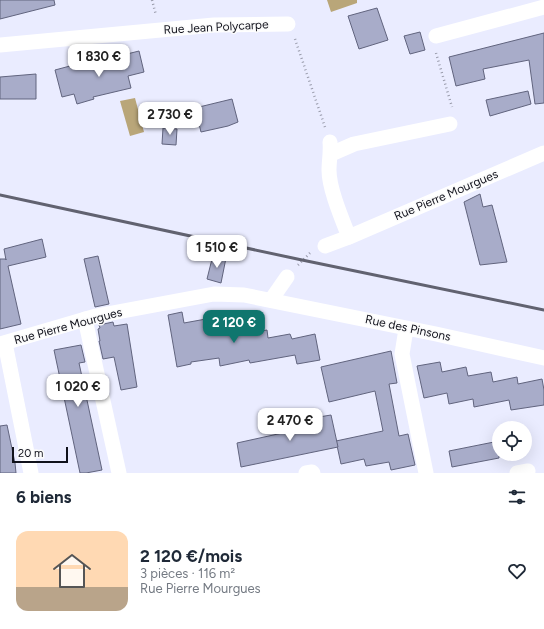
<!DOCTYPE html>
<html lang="fr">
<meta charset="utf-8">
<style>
:root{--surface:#fff;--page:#f2f2f3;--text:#1f2937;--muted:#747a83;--line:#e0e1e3;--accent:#0f766e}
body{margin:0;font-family:Figtree,sans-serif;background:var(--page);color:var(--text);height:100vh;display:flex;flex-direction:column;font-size:15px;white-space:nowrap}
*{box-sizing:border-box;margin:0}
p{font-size:13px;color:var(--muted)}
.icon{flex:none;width:22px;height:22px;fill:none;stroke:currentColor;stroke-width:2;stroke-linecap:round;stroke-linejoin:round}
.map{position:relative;height:473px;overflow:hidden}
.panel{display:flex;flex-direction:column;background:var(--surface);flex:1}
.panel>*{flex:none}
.buttons{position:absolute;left:492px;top:421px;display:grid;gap:8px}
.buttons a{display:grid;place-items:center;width:40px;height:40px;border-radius:50%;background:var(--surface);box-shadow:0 4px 16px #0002;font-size:20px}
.scale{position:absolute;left:12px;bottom:10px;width:56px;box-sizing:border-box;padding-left:4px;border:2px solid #10111b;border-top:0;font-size:11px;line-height:14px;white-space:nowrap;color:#10111b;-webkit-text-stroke:3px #fbfbfb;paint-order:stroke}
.price{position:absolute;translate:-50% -34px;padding:0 9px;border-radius:8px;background:#fff;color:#222;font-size:13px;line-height:26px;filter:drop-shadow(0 1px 2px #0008)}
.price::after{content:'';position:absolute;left:50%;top:24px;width:12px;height:9px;margin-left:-6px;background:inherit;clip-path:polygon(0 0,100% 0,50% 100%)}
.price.current{background:var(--accent);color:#fff}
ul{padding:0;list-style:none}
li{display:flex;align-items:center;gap:12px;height:100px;padding:0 16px}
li+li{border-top:1px solid var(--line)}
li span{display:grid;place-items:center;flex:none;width:112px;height:80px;border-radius:12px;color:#555}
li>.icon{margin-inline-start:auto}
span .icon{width:48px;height:48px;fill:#fffc;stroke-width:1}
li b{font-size:17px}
h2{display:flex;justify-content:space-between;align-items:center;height:48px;padding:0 16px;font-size:17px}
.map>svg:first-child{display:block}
.water{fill:#b9a679}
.building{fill:#a8acc9;stroke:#61647e}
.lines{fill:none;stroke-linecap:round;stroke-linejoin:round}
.path{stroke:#9a9cac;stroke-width:2.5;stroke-dasharray:1 3;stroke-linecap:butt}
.street{stroke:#fff;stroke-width:15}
.rail{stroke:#616270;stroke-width:3}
.labels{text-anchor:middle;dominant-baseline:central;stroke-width:3;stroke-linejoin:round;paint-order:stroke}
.street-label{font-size:12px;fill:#10111b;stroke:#fbfbfb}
</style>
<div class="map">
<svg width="544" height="473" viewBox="0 0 544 473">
<rect width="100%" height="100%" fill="#eaecff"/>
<!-- water -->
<g class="water">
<polygon points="327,0 357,0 357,3 331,12"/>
<polygon points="135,98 144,132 130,136 120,101"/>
</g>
<!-- building -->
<g class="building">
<polygon points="0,0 54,0 55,5 0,19"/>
<polygon points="377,8 388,40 359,49 348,16"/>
<polygon points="420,32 425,50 410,54 404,36"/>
<polygon points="544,33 544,103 535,104 529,60 483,69 485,79 456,86 449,57"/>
<polygon points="139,51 144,72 128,76 131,88 93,97 94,99 77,104 74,94 62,97 55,70 85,62 86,69 124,58 123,55"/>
<polygon points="36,74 36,99 0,99 0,77"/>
<polygon points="528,91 531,104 490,116 486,100"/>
<polygon points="232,99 238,122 228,126 201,132 195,108"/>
<polygon points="163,128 177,129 176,145 162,144"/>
<polygon points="480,194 483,207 492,205 507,262 480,265 464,202"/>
<polygon points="42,239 46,257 8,266 21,324 0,329 0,259 6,259 6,260 4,249"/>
<polygon points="213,255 226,258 221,283 207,279"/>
<polygon points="98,256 109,304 95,307 84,259"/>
<polygon points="182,312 184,323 217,317 219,329 242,325 244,334 267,330 268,338 290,334 292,339 315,334 320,360 297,364 295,355 250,363 249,360 220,366 219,358 191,362 191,364 177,367 168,315"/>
<polygon points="113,322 114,326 127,324 137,387 121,390 114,357 103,359 99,341 100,341 98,329 100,328 99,325"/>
<polygon points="81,345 85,362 79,363 102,470 86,473 80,473 54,350"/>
<polygon points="391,351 397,383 389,384 399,436 408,434 415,465 391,470 389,462 366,466 364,459 341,464 336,441 383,431 375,391 329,402 321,367"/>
<polygon points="440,362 442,372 466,367 468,376 491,372 493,382 517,377 518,384 542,379 544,390 544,405 511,410 509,400 474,407 473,399 449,404 447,393 424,398 417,366"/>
<polygon points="331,415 338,447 241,467 237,443 287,432 286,428 308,423 307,419"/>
<polygon points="7,425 15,463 16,473 0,473 0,426"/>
<polygon points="499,441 499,458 452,467 449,451"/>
</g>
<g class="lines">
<!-- path -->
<g class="path">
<polyline points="152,0 156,15"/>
<polyline points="295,39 325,127"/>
<polyline points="436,53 452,107"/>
<polyline points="298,265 310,253"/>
</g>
<!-- street -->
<g class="street">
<polyline points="436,36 544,7"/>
<polyline points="0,45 214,25 288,24"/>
<path d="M330,142C331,152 329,161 329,170C329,189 342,219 349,237L544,153"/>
<polyline points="331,154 354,144 450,124"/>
<polyline points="325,246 349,237"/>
<polyline points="271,300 287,277"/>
<polyline points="85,319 119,473"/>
<polyline points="406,329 402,354 426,473"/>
<polyline points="5,343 31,473"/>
<polyline points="0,344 96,316 214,294 244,295 436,334 544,358"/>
<polyline points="306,473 312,472 313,473"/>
<polyline points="517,473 528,471"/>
</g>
<!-- rail -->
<polyline class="rail" points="0,195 302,260 544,310"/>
</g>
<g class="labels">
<!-- street labels -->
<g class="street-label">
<text transform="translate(216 27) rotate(-3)">Rue Jean Polycarpe</text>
<text transform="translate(446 195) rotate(-23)">Rue Pierre Mourgues</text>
<text transform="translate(68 326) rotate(-15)">Rue Pierre Mourgues</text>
<text transform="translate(408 328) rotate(12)">Rue des Pinsons</text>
</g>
</g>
</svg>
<div class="buttons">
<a><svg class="icon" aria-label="locate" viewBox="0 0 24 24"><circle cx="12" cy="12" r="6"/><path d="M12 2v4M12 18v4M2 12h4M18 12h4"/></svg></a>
</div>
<div class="scale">20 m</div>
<b class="price" style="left:99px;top:78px">1 830 €</b>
<b class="price" style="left:170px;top:136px">2 730 €</b>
<b class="price" style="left:217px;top:269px">1 510 €</b>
<b class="price current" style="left:234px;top:344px">2 120 €</b>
<b class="price" style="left:78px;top:408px">1 020 €</b>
<b class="price" style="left:290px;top:442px">2 470 €</b>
</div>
<section class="panel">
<h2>6 biens<svg class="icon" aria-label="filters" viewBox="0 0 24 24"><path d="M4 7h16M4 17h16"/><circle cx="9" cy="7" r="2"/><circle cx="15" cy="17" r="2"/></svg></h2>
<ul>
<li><span style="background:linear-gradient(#ffd9b3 70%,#b9a48a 0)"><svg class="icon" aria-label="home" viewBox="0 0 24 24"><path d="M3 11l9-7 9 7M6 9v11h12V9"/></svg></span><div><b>2 120 €/mois</b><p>3 pièces · 116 m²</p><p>Rue Pierre Mourgues</p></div><svg class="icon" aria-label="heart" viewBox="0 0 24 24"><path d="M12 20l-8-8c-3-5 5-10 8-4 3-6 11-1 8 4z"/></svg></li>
</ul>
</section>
